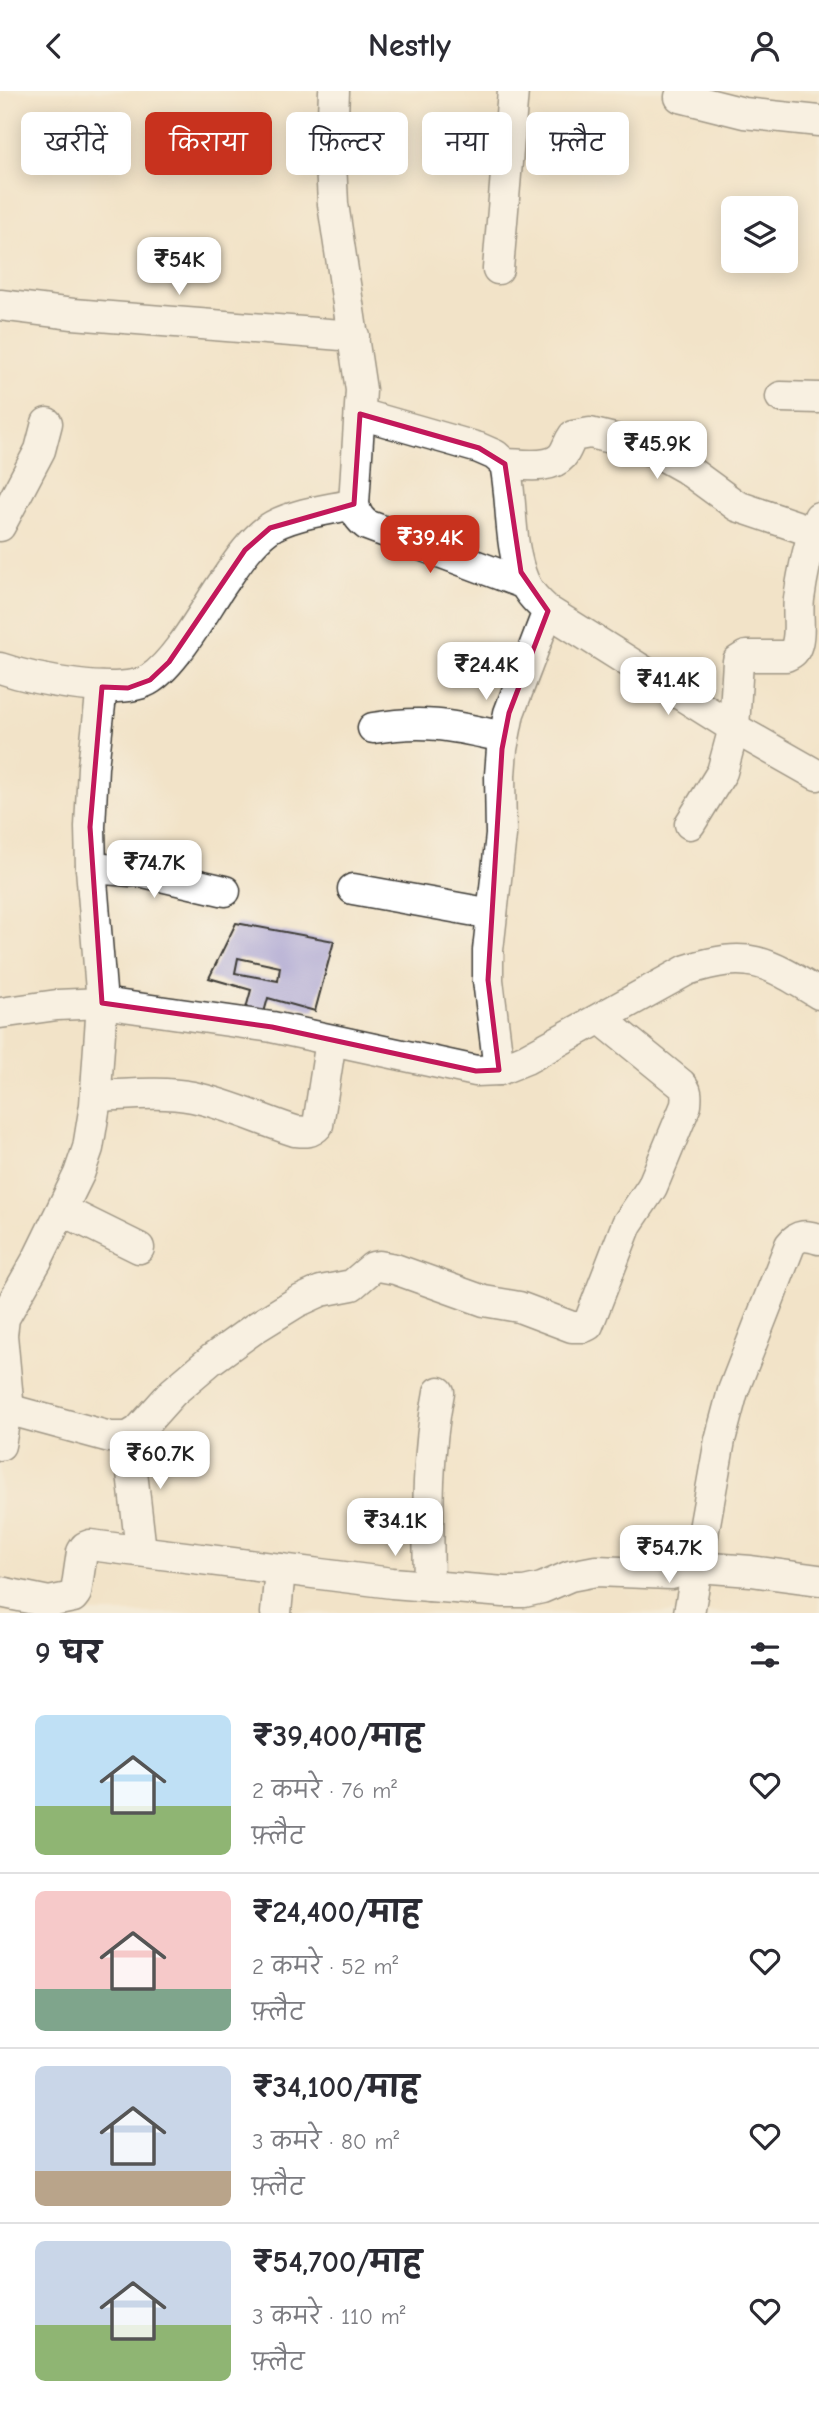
<!DOCTYPE html>
<html lang="hi">
<meta charset="utf-8">
<style>
:root{--surface:#fff;--page:#f2f2f3;--text:#2b2b33;--muted:#7c7c81;--line:#e1e1e2;--accent:#c8321e}
body{margin:0;font-family:"Comic Neue","Playpen Sans Deva",sans-serif;background:var(--page);color:var(--text);height:100vh;display:flex;flex-direction:column;font-size:26px;white-space:nowrap}
*{box-sizing:border-box;margin:0}
p{font-size:23px;color:var(--muted)}
.icon{flex:none;width:38px;height:38px;fill:none;stroke:currentColor;stroke-width:2;stroke-linecap:round;stroke-linejoin:round}
.map{position:relative;height:1522px;overflow:hidden}
.details{display:flex;flex-direction:column;background:var(--surface);flex:1}
.details>*{flex:none}
.top-card{position:absolute;left:21px;top:21px;width:777px;height:63px;display:flex;gap:14px}
.fabs{position:absolute;left:721px;top:105px;display:grid;gap:14px}
.fabs a{display:grid;place-items:center;width:77px;height:77px;border-radius:10px;background:var(--surface);box-shadow:0 4px 18px #0003;font-size:35px}
.price{position:absolute;translate:-50% -60px;padding:0 16px;border-radius:14px;background:#fff;color:#222;font-size:23px;line-height:46px;filter:drop-shadow(0 2px 4px #0008)}
.price::after{content:'';position:absolute;left:50%;top:42px;width:21px;height:16px;margin-left:-10px;background:inherit;clip-path:polygon(0 0,100% 0,50% 100%)}
.price.current{background:var(--accent);color:#fff}
ul{padding:0;list-style:none}
li{display:flex;align-items:center;gap:21px;height:175px;padding:0 35px}
li+li{border-top:2px solid var(--line)}
li span{display:grid;place-items:center;flex:none;width:196px;height:140px;border-radius:10px;color:#555}
li>.icon{margin-inline-start:auto}
span .icon{width:84px;height:84px;fill:#fffc;stroke-width:1}
li b{font-size:30px}
h2{display:flex;justify-content:space-between;align-items:center;height:84px;padding:0 35px;font-size:30px}
.chip{padding:0 24px;border-radius:10px;background:var(--surface);box-shadow:0 4px 18px #0003;font-size:24px;line-height:63px}
.chip.current{background:var(--accent);color:#fff}
header{display:flex;justify-content:space-between;align-items:center;height:91px;padding:0 35px;background:var(--surface);font-size:32px;font-weight:600}
.map>svg:first-child{display:block}
.building{fill:#aea7d3;fill-rule:evenodd}
.lines{fill:none;stroke-linecap:round;stroke-linejoin:round}
.minor-casing{stroke:#3c3a36;stroke-width:33}
.minor{stroke:#fff;stroke-width:30}
.marked{fill:none;stroke:#c2185b;stroke-width:5;stroke-linejoin:round}
</style>
<header><svg class="icon" aria-label="back" viewBox="0 0 24 24"><path d="M15 5l-7 7 7 7"/></svg>Nestly<svg class="icon" aria-label="person" viewBox="0 0 24 24"><circle cx="12" cy="8" r="4"/><path d="M4 21q1-7 8-7t8 7"/></svg></header>
<div class="map">
<svg width="819" height="1522" viewBox="0 0 819 1522">
<rect width="100%" height="100%" fill="#f7f3e8"/>
<filter id="ink" filterUnits="userSpaceOnUse"><feTurbulence type="fractalNoise" baseFrequency=".0143" numOctaves="2"/><feDisplacementMap in="SourceGraphic" scale="14" xChannelSelector="R" yChannelSelector="G"/><feConvolveMatrix kernelMatrix="1 2 1 2 8 2 1 2 1" color-interpolation-filters="sRGB"/></filter>
<filter id="wash" filterUnits="userSpaceOnUse"><feTurbulence type="fractalNoise" baseFrequency=".00686" numOctaves="4" result="noise"/><feDisplacementMap in="SourceGraphic" scale="28" xChannelSelector="R" yChannelSelector="G"/><feGaussianBlur stdDeviation="1.57" result="paint"/><feColorMatrix in="noise" values="0 0 0 0 0 0 0 0 0 0 0 0 0 0 0 0 0 1.4 0 .05"/><feComposite in="paint" operator="in"/></filter>
<g filter="url(#wash)">
<rect width="100%" height="100%" fill="#f2e3c8"/>
<g id="blocks">
<!-- building -->
<path class="building" d="M236,832L334,850L315,920L268,907L260,936L242,932L251,899L209,887ZM238,867L280,876L278,890L235,882Z"/>
</g>
</g>
<g filter="url(#ink)">
<use href="#blocks" fill-opacity="0" stroke="#3c3a36" stroke-width="2"/>
<g class="lines">
<!-- minor casing -->
<g class="minor-casing">
<g id="minor">
<path d="M334,0L331,72L333,113L361,299L354,413C356,423 359,428 367,434L525,493"/>
<polyline points="680,6 744,22 819,30"/>
<polyline points="498,178 513,0"/>
<polyline points="0,214 73,223 354,245"/>
<polyline points="781,306 819,307"/>
<path d="M360,323L479,357L495,364L505,373C513,411 508,454 524,491C529,503 539,512 548,520L509,622L502,658L500,684L501,744L488,859V889L499,979"/>
<path d="M505,373C521,373 550,379 562,365C567,359 568,352 573,345L590,342L631,352L660,363L685,377L737,415L814,441"/>
<polyline points="0,435 40,359 47,332"/>
<polyline points="548,520 734,637 817,684"/>
<path d="M0,577C32,588 122,607 150,588C176,571 203,522 221,495C235,475 248,453 268,438C289,423 329,419 354,413"/>
<path d="M373,637C426,628 453,635 504,646"/>
<path d="M690,733L722,681L734,637L738,570L746,565H786C793,562 795,560 797,553C801,539 797,523 799,508C803,480 809,452 819,426"/>
<polyline points="91,777 143,781 225,800"/>
<polyline points="353,798 492,823"/>
<path d="M0,922L57,914L102,912L272,936L476,980L499,979L526,968L687,879C749,859 766,870 819,903"/>
<path d="M96,1005C128,1004 161,1000 193,1006C227,1013 261,1029 295,1040C305,1041 311,1042 318,1034L331,949"/>
<polyline points="62,1119 139,1157"/>
<path d="M7,1318L110,1346H128L138,1340L173,1301L212,1268L255,1237L297,1211L321,1200L352,1194L373,1176L379,1175L395,1178L484,1210L519,1216L572,1236H584L588,1234L627,1133L652,1096L686,1014C687,1004 687,999 681,993L601,928"/>
<polyline points="128,1346 141,1460"/>
<polyline points="0,1354 8,1309 2,1244 4,1227 37,1169 79,1083 88,1057 95,1014 102,912 91,777 90,736 93,676 102,596"/>
<path d="M429,1495C428,1427 426,1367 439,1301"/>
<polyline points="0,1501 49,1511 73,1506 76,1502 82,1461 85,1456 90,1454 392,1492 504,1501 524,1501 542,1497 570,1485 596,1480 671,1483 698,1476 751,1480 819,1489"/>
<polyline points="276,1522 280,1478"/>
<path d="M689,1522L720,1349L733,1300L790,1154C798,1143 807,1144 819,1148"/>
</g>
</g>
<!-- minor -->
<use href="#minor" class="minor"/>
</g>
</g>
<!-- marked area -->
<path d="M0 0H819V1522H0ZM360,323L479,357L505,373L521,481L548,520L509,622L502,658L488,889L499,979L476,980L272,936L102,912L90,736L102,596L128,597L150,589L169,571L245,459L270,437L354,413Z" fill="#f2e3c8" fill-opacity=".55" fill-rule="evenodd"/>
<path class="marked" d="M360,323L479,357L505,373L521,481L548,520L509,622L502,658L488,889L499,979L476,980L272,936L102,912L90,736L102,596L128,597L150,589L169,571L245,459L270,437L354,413Z"/>
</svg>
<div class="fabs">
<a><svg class="icon" aria-label="layers" viewBox="0 0 24 24"><path d="M12 4l9 5-9 5-9-5zM3 14l9 5 9-5"/></svg></a>
</div>
<b class="price" style="left:179px;top:206px">₹54K</b>
<b class="price" style="left:657px;top:390px">₹45.9K</b>
<b class="price current" style="left:430px;top:484px">₹39.4K</b>
<b class="price" style="left:486px;top:611px">₹24.4K</b>
<b class="price" style="left:668px;top:626px">₹41.4K</b>
<b class="price" style="left:154px;top:809px">₹74.7K</b>
<b class="price" style="left:160px;top:1400px">₹60.7K</b>
<b class="price" style="left:395px;top:1467px">₹34.1K</b>
<b class="price" style="left:669px;top:1494px">₹54.7K</b>
<div class="top-card">
<a class="chip">खरीदें</a>
<a class="chip current">किराया</a>
<a class="chip">फ़िल्टर</a>
<a class="chip">नया</a>
<a class="chip">फ़्लैट</a>
</div>
</div>
<section class="details">
<h2>9 घर<svg class="icon" aria-label="filters" viewBox="0 0 24 24"><path d="M4 7h16M4 17h16"/><circle cx="9" cy="7" r="2"/><circle cx="15" cy="17" r="2"/></svg></h2>
<ul>
<li><span style="background:linear-gradient(#bfe0f5 65%,#8fb573 0)"><svg class="icon" aria-label="home" viewBox="0 0 24 24"><path d="M3 11l9-7 9 7M6 9v11h12V9"/></svg></span><div><b>₹39,400/माह</b><p>2 कमरे · 76 m²</p><p>फ़्लैट</p></div><svg class="icon" aria-label="heart" viewBox="0 0 24 24"><path d="M12 20l-8-8c-3-5 5-10 8-4 3-6 11-1 8 4z"/></svg></li>
<li><span style="background:linear-gradient(#f6c9c9 70%,#7fa58c 0)"><svg class="icon" aria-label="home" viewBox="0 0 24 24"><path d="M3 11l9-7 9 7M6 9v11h12V9"/></svg></span><div><b>₹24,400/माह</b><p>2 कमरे · 52 m²</p><p>फ़्लैट</p></div><svg class="icon" aria-label="heart" viewBox="0 0 24 24"><path d="M12 20l-8-8c-3-5 5-10 8-4 3-6 11-1 8 4z"/></svg></li>
<li><span style="background:linear-gradient(#c9d6e8 75%,#b9a48a 0)"><svg class="icon" aria-label="home" viewBox="0 0 24 24"><path d="M3 11l9-7 9 7M6 9v11h12V9"/></svg></span><div><b>₹34,100/माह</b><p>3 कमरे · 80 m²</p><p>फ़्लैट</p></div><svg class="icon" aria-label="heart" viewBox="0 0 24 24"><path d="M12 20l-8-8c-3-5 5-10 8-4 3-6 11-1 8 4z"/></svg></li>
<li><span style="background:linear-gradient(#c9d6e8 60%,#8fb573 0)"><svg class="icon" aria-label="home" viewBox="0 0 24 24"><path d="M3 11l9-7 9 7M6 9v11h12V9"/></svg></span><div><b>₹54,700/माह</b><p>3 कमरे · 110 m²</p><p>फ़्लैट</p></div><svg class="icon" aria-label="heart" viewBox="0 0 24 24"><path d="M12 20l-8-8c-3-5 5-10 8-4 3-6 11-1 8 4z"/></svg></li>
</ul>
</section>
